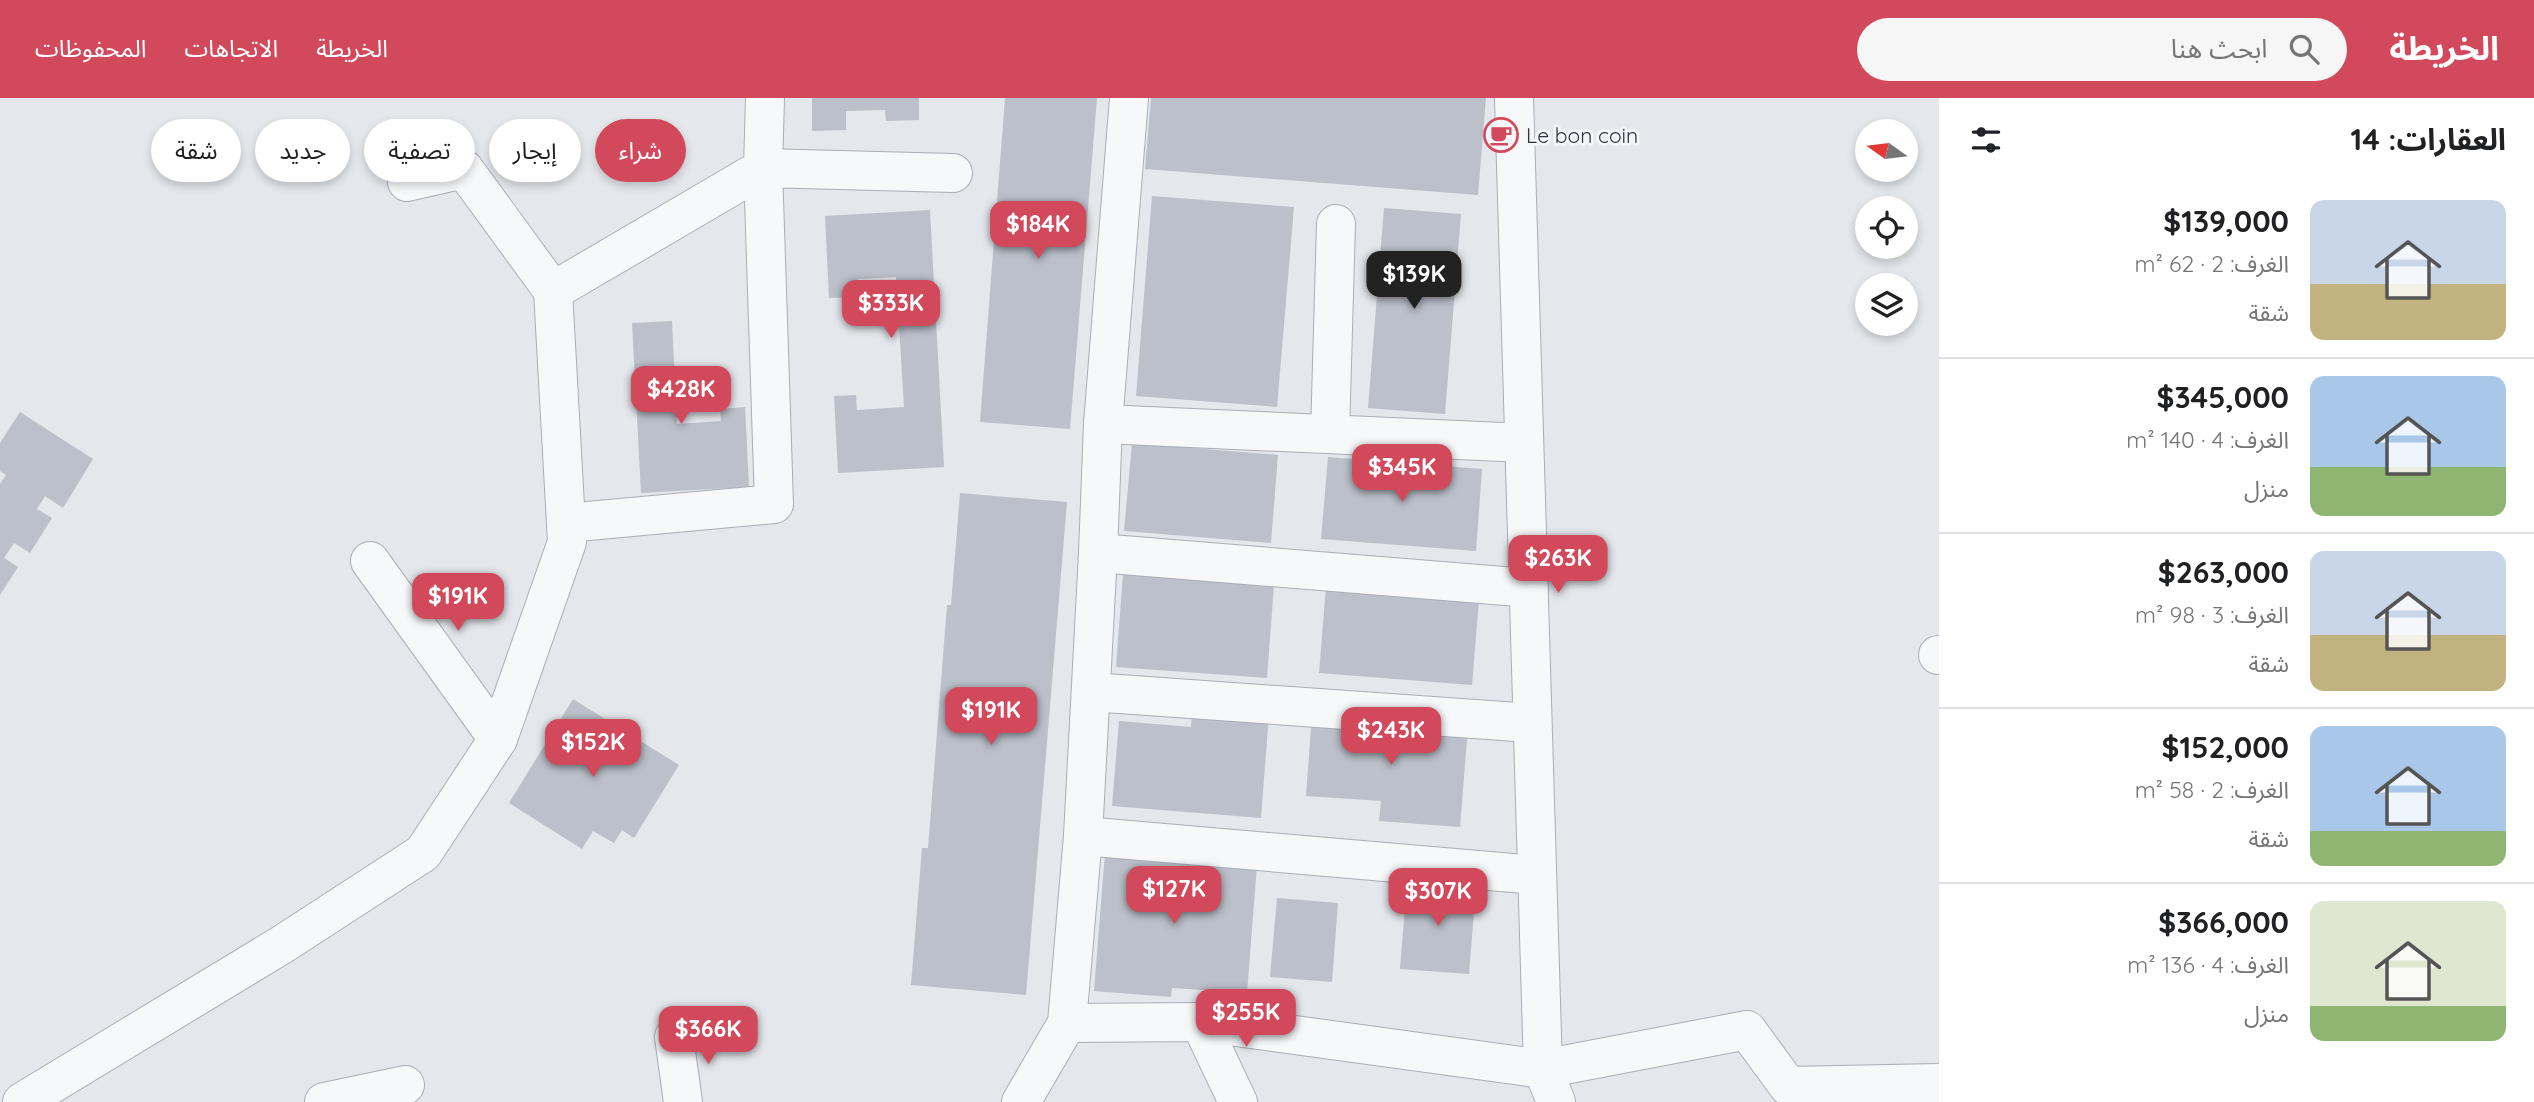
<!DOCTYPE html>
<html lang="ar">
<meta charset="utf-8">
<style>
:root{--surface:#fff;--page:#f6f6f6;--text:#202124;--muted:#757577;--line:#e0e0e0;--accent:#d1495b}
body{margin:0;font-family:Quicksand,"Noto Sans Arabic",sans-serif;background:var(--page);color:var(--text);direction:rtl;height:100vh;display:flex;flex-direction:column;font-size:26px;white-space:nowrap}
*{box-sizing:border-box;margin:0}
p{font-size:23px;color:var(--muted)}
.icon{flex:none;width:38px;height:38px;fill:none;stroke:currentColor;stroke-width:2;stroke-linecap:round;stroke-linejoin:round}
.map{position:relative;flex:1;overflow:hidden;direction:ltr}
.sheet{display:flex;flex-direction:column;background:var(--surface);width:595px}
.sheet>*{flex:none}
.banner{position:absolute;left:21px;top:21px;width:665px;height:63px;direction:rtl;display:flex;gap:14px}
.needle{width:46px;rotate:284deg}
.fabs{position:absolute;left:1855px;top:21px;display:grid;gap:14px}
.fabs a{display:grid;place-items:center;width:63px;height:63px;border-radius:50%;background:var(--surface);box-shadow:0 4px 10px #0003;font-size:35px}
.price{position:absolute;translate:-50% -60px;padding:0 16px;border-radius:14px;background:var(--accent);color:#fff;font-size:23px;line-height:46px;filter:drop-shadow(0 2px 4px #0008)}
.price::after{content:'';position:absolute;left:50%;top:42px;width:21px;height:16px;margin-left:-10px;background:inherit;clip-path:polygon(0 0,100% 0,50% 100%)}
.price.active{background:#222;color:#fff}
ul{padding:0;list-style:none}
li{display:flex;align-items:center;gap:21px;height:175px;padding:0 28px}
li+li{border-top:2px solid var(--line)}
li span{display:grid;place-items:center;flex:none;width:196px;height:140px;border-radius:14px;color:#555}
li>.icon{margin-inline-start:auto}
span .icon{width:84px;height:84px;fill:#fffc;stroke-width:1}
li b{font-size:30px}
h2{display:flex;justify-content:space-between;align-items:center;height:84px;padding:0 28px;font-size:30px}
.pill{padding:0 24px;border-radius:32px;background:var(--surface);box-shadow:0 4px 10px #0003;font-size:24px;line-height:63px}
.pill.active{background:var(--accent);color:#fff}
header{display:flex;align-items:center;gap:42px;box-sizing:border-box;height:98px;padding:0 35px;background:var(--accent);color:#fff}
header strong{font-size:33px}
nav{display:flex;gap:38px;margin-inline-start:auto;font-size:24px}
.search{width:490px;height:63px;background:var(--page);display:flex;align-items:center;gap:18px;box-sizing:border-box;padding:0 24px;border-radius:38px;color:var(--muted);font-size:26px}
main{display:flex;flex:1;min-height:0}
.map>svg:first-child{display:block}
.building{fill:#bbc0ca}
.lines{fill:none;stroke-linecap:round;stroke-linejoin:round}
.minor-casing{stroke:#a9aeb7;stroke-width:40}
.minor{stroke:#f7f8fa;stroke-width:38}
.labels{text-anchor:middle;dominant-baseline:central;stroke-width:6;stroke-linejoin:round;paint-order:stroke}
.poi-label{font-size:21px;fill:#2b3445;stroke:#f4f6f9;text-anchor:start}
</style>
<header>
<strong>الخريطة</strong>
<div class="search"><svg class="icon" aria-label="search" viewBox="0 0 24 24"><circle cx="10" cy="10" r="6"/><path d="M15 15l6 6"/></svg>ابحث هنا</div>
<nav><a>الخريطة</a><a>الاتجاهات</a><a>المحفوظات</a></nav>
</header>
<main>
<section class="sheet">
<h2>العقارات: 14<svg class="icon" aria-label="filters" viewBox="0 0 24 24"><path d="M4 7h16M4 17h16"/><circle cx="9" cy="7" r="2"/><circle cx="15" cy="17" r="2"/></svg></h2>
<ul>
<li><span style="background:linear-gradient(#c9d6e8 60%,#c2b280 0)"><svg class="icon" aria-label="home" viewBox="0 0 24 24"><path d="M3 11l9-7 9 7M6 9v11h12V9"/></svg></span><div><b>$139,000</b><p>الغرف: 2 · 62 m²</p><p>شقة</p></div></li>
<li><span style="background:linear-gradient(#a9c7e8 65%,#8fb573 0)"><svg class="icon" aria-label="home" viewBox="0 0 24 24"><path d="M3 11l9-7 9 7M6 9v11h12V9"/></svg></span><div><b>$345,000</b><p>الغرف: 4 · 140 m²</p><p>منزل</p></div></li>
<li><span style="background:linear-gradient(#c9d6e8 60%,#c2b280 0)"><svg class="icon" aria-label="home" viewBox="0 0 24 24"><path d="M3 11l9-7 9 7M6 9v11h12V9"/></svg></span><div><b>$263,000</b><p>الغرف: 3 · 98 m²</p><p>شقة</p></div></li>
<li><span style="background:linear-gradient(#a9c7e8 75%,#8fb573 0)"><svg class="icon" aria-label="home" viewBox="0 0 24 24"><path d="M3 11l9-7 9 7M6 9v11h12V9"/></svg></span><div><b>$152,000</b><p>الغرف: 2 · 58 m²</p><p>شقة</p></div></li>
<li><span style="background:linear-gradient(#dfe7d0 75%,#8fb573 0)"><svg class="icon" aria-label="home" viewBox="0 0 24 24"><path d="M3 11l9-7 9 7M6 9v11h12V9"/></svg></span><div><b>$366,000</b><p>الغرف: 4 · 136 m²</p><p>منزل</p></div></li>
</ul>
</section>
<div class="map">
<svg width="1939" height="1004" viewBox="0 0 1939 1004">
<rect width="100%" height="100%" fill="#e4e7ec"/>
<!-- building -->
<g class="building">
<polygon points="812,0 919,0 919,22 886,23 885,12 846,13 846,32 812,33"/>
<polygon points="1005,0 1097,0 1070,331 980,324"/>
<polygon points="1151,0 1486,0 1478,97 1145,71"/>
<polygon points="1152,98 1294,109 1277,309 1136,298"/>
<polygon points="1384,110 1461,116 1445,316 1368,310"/>
<polygon points="930,112 944,369 838,375 834,298 856,297 857,312 904,309 896,179 858,181 859,199 829,200 825,118"/>
<polygon points="672,223 677,326 721,323 720,311 745,309 749,389 641,395 632,225"/>
<polygon points="20,314 93,361 63,410 45,398 37,411 52,420 30,455 14,445 4,460 18,469 0,497 0,386 6,377 0,373 0,345"/>
<polygon points="1132,345 1278,357 1271,445 1124,433"/>
<polygon points="1328,359 1482,371 1476,453 1321,441"/>
<polygon points="960,395 1067,404 1026,897 911,887 922,750 928,750 947,507 951,507"/>
<polygon points="1123,475 1274,487 1267,580 1116,569"/>
<polygon points="1326,489 1479,501 1472,587 1319,575"/>
<polygon points="573,601 679,667 634,740 622,732 614,745 593,733 582,751 509,705"/>
<polygon points="1192,610 1269,616 1261,720 1112,708 1119,623 1191,629"/>
<polygon points="1312,617 1468,629 1460,729 1379,723 1381,703 1306,698"/>
<polygon points="1105,755 1257,767 1247,895 1172,890 1171,899 1094,893"/>
<polygon points="1407,784 1476,789 1469,876 1400,871"/>
<polygon points="1277,800 1338,805 1332,884 1270,879"/>
</g>
<g class="lines">
<!-- minor casing -->
<g class="minor-casing">
<g id="minor">
<polyline points="1514,0 1543,971 1556,1004"/>
<polyline points="553,193 763,70 765,0"/>
<polyline points="1103,326 1524,345"/>
<polyline points="1330,336 1336,126"/>
<polyline points="566,425 774,406 763,70 953,75"/>
<polyline points="1098,455 1529,490"/>
<polyline points="370,463 498,641"/>
<polyline points="1938,557 1939,557"/>
<polyline points="1091,594 1532,625"/>
<polyline points="1083,738 1537,777"/>
<polyline points="1200,924 1238,1004"/>
<polyline points="1067,925 1200,924 1543,971 1747,932 1788,988 1939,985"/>
<polyline points="674,939 683,1004"/>
<polyline points="22,1004 283,846 423,755 498,641 567,444 553,193 464,71 407,84"/>
<polyline points="324,1004 405,987"/>
<polyline points="1021,1004 1067,925 1083,738 1098,455 1103,326 1129,0"/>
</g>
</g>
<!-- minor -->
<use href="#minor" class="minor"/>
</g>
<!-- icons -->
<defs>
<g id="cafe-ring" transform="scale(1.75)"><circle r="9.5" fill="#f4f6f9" stroke="#d1495b" stroke-width="1.5"/><path d="M-5.5-4.5H6V0H3Q3 3.5 0 3.5H-2.5Q-5.5 3.5-5.5 0ZM3-3.2v2h1.7v-2ZM-6 4.5H4V6H-6Z" fill="#d1495b"/></g>
</defs>
<g fill-rule="evenodd">
<use href="#cafe-ring" x="1501" y="37"/>
</g>
<g class="labels">
<!-- poi labels -->
<g class="poi-label">
<text x="1526" y="37">Le bon coin</text>
</g>
</g>
</svg>
<div class="fabs">
<a><svg class="needle" viewBox="-14 -14 28 28"><path d="M0-13l5 13h-10z" fill="#e53935"/><path d="M0 13l5-13h-10z" fill="#757577"/></svg></a>
<a><svg class="icon" aria-label="locate" viewBox="0 0 24 24"><circle cx="12" cy="12" r="6"/><path d="M12 2v4M12 18v4M2 12h4M18 12h4"/></svg></a>
<a><svg class="icon" aria-label="layers" viewBox="0 0 24 24"><path d="M12 4l9 5-9 5-9-5zM3 14l9 5 9-5"/></svg></a>
</div>
<b class="price" style="left:1038px;top:163px">$184K</b>
<b class="price active" style="left:1414px;top:213px">$139K</b>
<b class="price" style="left:891px;top:242px">$333K</b>
<b class="price" style="left:681px;top:328px">$428K</b>
<b class="price" style="left:1402px;top:406px">$345K</b>
<b class="price" style="left:1558px;top:497px">$263K</b>
<b class="price" style="left:458px;top:535px">$191K</b>
<b class="price" style="left:991px;top:649px">$191K</b>
<b class="price" style="left:1391px;top:669px">$243K</b>
<b class="price" style="left:593px;top:681px">$152K</b>
<b class="price" style="left:1174px;top:828px">$127K</b>
<b class="price" style="left:1438px;top:830px">$307K</b>
<b class="price" style="left:1246px;top:951px">$255K</b>
<b class="price" style="left:708px;top:968px">$366K</b>
<div class="banner">
<a class="pill active">شراء</a>
<a class="pill">إيجار</a>
<a class="pill">تصفية</a>
<a class="pill">جديد</a>
<a class="pill">شقة</a>
</div>
</div>
</main>
